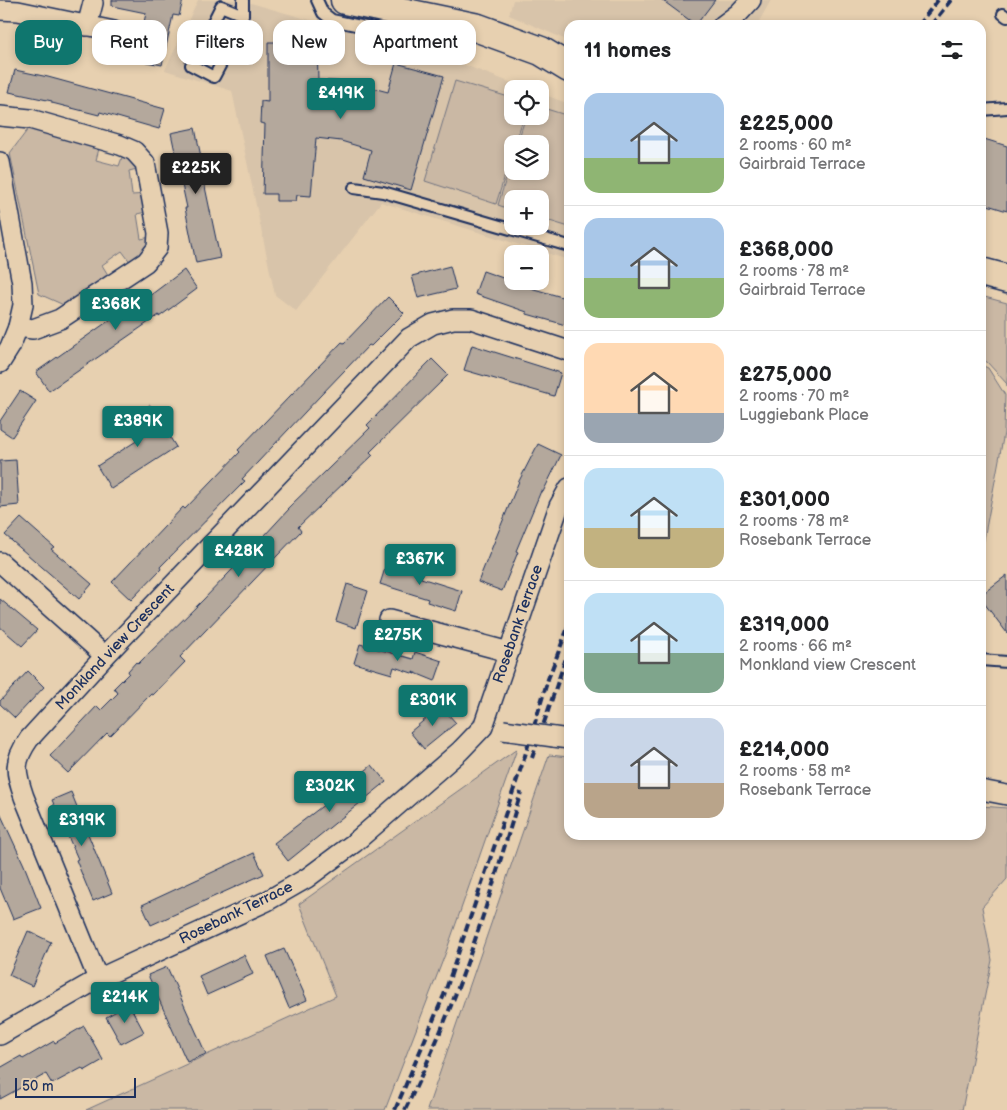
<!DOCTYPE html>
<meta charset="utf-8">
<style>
:root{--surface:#fff;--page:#f2f2f2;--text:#202124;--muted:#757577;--line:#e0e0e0;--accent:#0f766e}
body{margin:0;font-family:"Balsamiq Sans",sans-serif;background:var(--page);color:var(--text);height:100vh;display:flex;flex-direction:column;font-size:19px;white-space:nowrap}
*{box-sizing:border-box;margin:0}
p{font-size:16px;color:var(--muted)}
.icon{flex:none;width:28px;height:28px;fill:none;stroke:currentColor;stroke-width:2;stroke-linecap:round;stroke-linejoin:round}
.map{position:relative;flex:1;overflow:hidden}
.drawer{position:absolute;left:564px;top:20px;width:422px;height:820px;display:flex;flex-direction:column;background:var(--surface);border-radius:15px;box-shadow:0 2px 8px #0003}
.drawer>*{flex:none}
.hud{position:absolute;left:15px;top:20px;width:474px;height:45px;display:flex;gap:10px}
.fabs{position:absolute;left:504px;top:80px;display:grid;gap:10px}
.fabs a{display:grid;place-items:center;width:45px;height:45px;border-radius:10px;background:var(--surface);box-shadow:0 2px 8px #0003;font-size:25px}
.scale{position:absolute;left:15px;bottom:12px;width:121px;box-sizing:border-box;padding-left:5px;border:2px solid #1b2f5e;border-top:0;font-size:14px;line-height:18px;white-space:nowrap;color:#1b2f5e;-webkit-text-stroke:4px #e7d0b0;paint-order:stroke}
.price{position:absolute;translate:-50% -42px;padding:0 11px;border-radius:5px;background:var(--accent);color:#fff;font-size:16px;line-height:32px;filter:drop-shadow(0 1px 2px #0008)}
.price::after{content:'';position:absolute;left:50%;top:30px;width:15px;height:11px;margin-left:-8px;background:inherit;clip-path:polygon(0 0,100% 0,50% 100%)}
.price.on{background:#222;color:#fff}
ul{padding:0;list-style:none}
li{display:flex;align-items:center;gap:15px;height:125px;padding:0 20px}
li+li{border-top:1px solid var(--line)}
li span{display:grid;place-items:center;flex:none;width:140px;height:100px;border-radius:15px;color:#555}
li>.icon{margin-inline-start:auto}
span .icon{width:60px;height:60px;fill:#fffc;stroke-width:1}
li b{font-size:21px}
h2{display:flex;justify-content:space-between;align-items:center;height:60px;padding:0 20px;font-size:21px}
.pill{padding:0 18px;border-radius:15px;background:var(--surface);box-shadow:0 2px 8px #0003;font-size:18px;line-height:45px}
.pill.on{background:var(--accent);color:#fff}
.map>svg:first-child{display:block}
.built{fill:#d8c4aa;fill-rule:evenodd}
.green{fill:#cab8a4;stroke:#727481}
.building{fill:#b4a89c;stroke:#1b2f5e}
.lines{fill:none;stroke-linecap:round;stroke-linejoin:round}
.lane-casing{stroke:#1b2f5e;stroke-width:14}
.street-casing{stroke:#1b2f5e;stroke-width:22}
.primary-casing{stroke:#1b2f5e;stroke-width:31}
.lane{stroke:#e7d0b0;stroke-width:10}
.street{stroke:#e7d0b0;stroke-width:19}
.primary{stroke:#e7d0b0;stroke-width:28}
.rail{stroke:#1b2f5e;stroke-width:4;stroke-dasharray:8 4;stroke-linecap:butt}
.street-bridge-casing{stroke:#1b2f5e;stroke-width:22;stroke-linecap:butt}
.street-bridge{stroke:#e7d0b0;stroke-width:19}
.labels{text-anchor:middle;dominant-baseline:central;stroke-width:5;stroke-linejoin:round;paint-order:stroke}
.street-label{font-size:15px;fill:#1b2f5e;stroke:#e7d0b0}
</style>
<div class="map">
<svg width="1007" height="1110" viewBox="0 0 1007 1110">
<rect width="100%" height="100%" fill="#e7d0b0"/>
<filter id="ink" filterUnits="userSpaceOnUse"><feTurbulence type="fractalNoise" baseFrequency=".02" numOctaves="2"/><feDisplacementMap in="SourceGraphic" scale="10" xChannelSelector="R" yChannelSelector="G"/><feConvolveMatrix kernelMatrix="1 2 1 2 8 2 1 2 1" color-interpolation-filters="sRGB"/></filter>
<g filter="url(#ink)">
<!-- built -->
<g class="built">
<path d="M198,0H240L454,61L528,89H512V116H540V93L569,104V260L381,202L296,311L275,295L232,91L165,70ZM512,144H540V171H512ZM512,199H540V226H512Z"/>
<polygon points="513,0 771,0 757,25 569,25 569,41 509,15"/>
</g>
<!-- green -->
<g class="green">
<polygon points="455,81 512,98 512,116 524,116 515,144 512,144 512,153 496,204 425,181"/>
<polygon points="540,107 569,116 569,227 540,218 540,199 512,199 512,210 498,205 512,159 512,171 540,171 540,144 517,144 526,116 540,116"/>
<polygon points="29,128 100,145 96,160 119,166 124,152 141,168 129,171 132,195 147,194 150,211 137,214 141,239 155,236 155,246 131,263 122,251 102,265 110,278 66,306 39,294 10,153"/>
<polygon points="981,296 1007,303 1007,387 1007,384 987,362 981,359"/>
<polygon points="981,365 988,368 1005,395 1004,433 981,555"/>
<polygon points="517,749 446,952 385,1110 86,1110 336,996 299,904"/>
<polygon points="549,755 569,757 569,835 981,835 981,806 1007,808 1007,879 982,907 992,960 962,1110 427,1110"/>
</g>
<!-- building -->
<g class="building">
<polygon points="112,0 183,0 179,16 173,15 162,65 136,60 146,13 112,6"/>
<polygon points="662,0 715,0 696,25"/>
<polygon points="282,35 300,36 300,42 317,42 318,80 350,82 388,92 396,63 444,76 411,190 364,176 371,150 341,141 316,138 311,196 297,195 296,201 276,201 276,194 263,194 265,124 260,123 261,101 268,102 268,42 282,42"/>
<polygon points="15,70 48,77 165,109 159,129 100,112 99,115 52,103 52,101 9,92"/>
<polygon points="195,128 206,181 204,182 220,258 196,263 185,208 187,208 171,133"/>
<polygon points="981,138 1007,146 1007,211 981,203"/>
<polygon points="450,266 456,289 418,298 412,276"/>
<polygon points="184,270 197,289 159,317 159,315 49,391 36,372 134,303 136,306"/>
<polygon points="483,271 534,289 569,299 569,326 527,314 527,312 475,294"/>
<polygon points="388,297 404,313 371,346 369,345 320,396 242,479 245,481 160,567 161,569 131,600 112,582 183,507 185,509 240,452 238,450 342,342 344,343"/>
<polygon points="472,345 561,373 554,396 464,370"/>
<polygon points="432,359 448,375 370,452 373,455 298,527 301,531 180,657 185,662 153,695 151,694 110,736 107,733 68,773 50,756 97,706 101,710 118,693 114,688 129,673 128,671 136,662 138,664 203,600 252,549 289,509 288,508 370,428 367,425"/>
<polygon points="20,391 36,401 12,437 0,429 0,421"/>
<polygon points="150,405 176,447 111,489 97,466 138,440 126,420"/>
<polygon points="538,444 561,455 543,492 541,491 516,551 518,552 502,591 478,582 519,481"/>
<polygon points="16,460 19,505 0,507 0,461"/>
<polygon points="21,518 54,547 51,549 92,584 79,599 5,535"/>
<polygon points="387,562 423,573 421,578 462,591 456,611 427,602 428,599 380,584"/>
<polygon points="1007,575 1007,633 981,599 981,595"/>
<polygon points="347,584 368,591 356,628 336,621"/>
<polygon points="0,599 37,630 22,646 0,627"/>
<polygon points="360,644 413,659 415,652 442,661 435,681 413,672 415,674 394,667 392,674 354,663"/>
<polygon points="28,671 44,687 15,718 0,704 0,701"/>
<polygon points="441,706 456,723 424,749 410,732"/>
<polygon points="372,765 386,782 288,861 274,843 325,804"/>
<polygon points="71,792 112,893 93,901 76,860 78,859 52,800"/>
<polygon points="0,813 24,865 41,908 13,919 0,888"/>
<polygon points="254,853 264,874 151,925 142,905"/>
<polygon points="28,931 51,942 32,986 9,975"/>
<polygon points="284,949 307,1000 289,1008 267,956"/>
<polygon points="244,955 253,974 207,995 199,976"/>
<polygon points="167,967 206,1054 187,1062 148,975"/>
<polygon points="129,1004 144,1032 121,1044 106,1017"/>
<polygon points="84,1026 103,1060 84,1071 82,1068 52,1084 46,1074 0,1099 0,1068 21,1056 23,1059 54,1041 55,1043"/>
</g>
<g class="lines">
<!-- lane casing -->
<g class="lane-casing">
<g id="lane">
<polyline points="243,0 243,15 239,30 214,77 191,65 221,6 243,15"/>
<polyline points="317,0 323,13 332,20 450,45 473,31"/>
<polyline points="1003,14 1007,17"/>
<polyline points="981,110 1007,108"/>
<polyline points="354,188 383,192 569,246"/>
<polyline points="981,660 1007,662"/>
</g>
</g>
<!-- street casing -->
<g class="street-casing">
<g id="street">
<polyline points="0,10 18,11 114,31"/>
<polyline points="723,25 739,13 751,0"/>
<polyline points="87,26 93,3"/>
<polyline points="0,116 30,119 120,145 134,151 145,163 158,233 157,248 146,262 60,319 33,329 18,327"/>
<polyline points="0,162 22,283 23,305 18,327 10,347 0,363"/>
<polyline points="0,562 105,656"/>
<polyline points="389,620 509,652"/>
<polyline points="554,737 569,739"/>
<polyline points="981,790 1007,795"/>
<path d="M98,979L24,797C15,771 13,762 29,739L105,656L409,338L433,324L453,319H471L569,351"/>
<polyline points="0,1035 98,979 267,901 307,878 354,843 460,751 483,727 559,506 569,488"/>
</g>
</g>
<!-- primary casing -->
<g class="primary-casing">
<g id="primary">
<polyline points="345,0 478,28 541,51 569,68"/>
<polyline points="981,272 1007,279"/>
</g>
</g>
<!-- lane -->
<use href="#lane" class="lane"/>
<!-- street -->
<use href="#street" class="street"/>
<!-- primary -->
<use href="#primary" class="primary"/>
<!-- rail -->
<g class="rail">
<polyline points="918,25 938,0"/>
<polyline points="931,25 951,0"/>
<polyline points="532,758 569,649"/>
<polyline points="395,1110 444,995 524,759 548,679 569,625"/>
<path d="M405,1110C423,1073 439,1036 454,998C480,931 500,861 521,792"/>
</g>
<!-- street-bridge casing -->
<g class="street-bridge-casing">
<polyline id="street-bridge" points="503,730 554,737"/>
</g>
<!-- street-bridge -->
<use href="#street-bridge" class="street-bridge"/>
</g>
</g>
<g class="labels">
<!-- street labels -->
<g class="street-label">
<text transform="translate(518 624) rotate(-71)">Rosebank Terrace</text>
<text transform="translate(115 647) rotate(-47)">Monkland view Crescent</text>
<text transform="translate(236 913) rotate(-26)">Rosebank Terrace</text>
</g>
</g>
</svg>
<div class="fabs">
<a><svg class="icon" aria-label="locate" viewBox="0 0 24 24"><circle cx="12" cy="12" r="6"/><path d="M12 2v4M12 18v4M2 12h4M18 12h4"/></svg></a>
<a><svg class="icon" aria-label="layers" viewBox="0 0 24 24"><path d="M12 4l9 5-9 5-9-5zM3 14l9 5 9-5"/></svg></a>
<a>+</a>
<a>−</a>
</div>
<div class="scale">50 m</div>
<b class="price" style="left:341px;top:120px">£419K</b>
<b class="price on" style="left:196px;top:195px">£225K</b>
<b class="price" style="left:116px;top:331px">£368K</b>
<b class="price" style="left:138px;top:448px">£389K</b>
<b class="price" style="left:239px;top:578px">£428K</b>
<b class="price" style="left:420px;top:586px">£367K</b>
<b class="price" style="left:398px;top:662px">£275K</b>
<b class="price" style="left:433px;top:727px">£301K</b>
<b class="price" style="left:330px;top:813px">£302K</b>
<b class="price" style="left:82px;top:847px">£319K</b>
<b class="price" style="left:125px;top:1024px">£214K</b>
<div class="hud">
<a class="pill on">Buy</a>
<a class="pill">Rent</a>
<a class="pill">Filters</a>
<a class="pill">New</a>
<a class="pill">Apartment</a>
</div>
<section class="drawer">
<h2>11 homes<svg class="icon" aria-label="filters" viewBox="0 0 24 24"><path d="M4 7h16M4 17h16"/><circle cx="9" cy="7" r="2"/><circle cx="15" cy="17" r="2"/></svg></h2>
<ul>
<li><span style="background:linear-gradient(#a9c7e8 65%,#8fb573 0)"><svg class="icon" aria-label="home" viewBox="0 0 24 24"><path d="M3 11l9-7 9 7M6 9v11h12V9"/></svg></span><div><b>£225,000</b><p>2 rooms · 60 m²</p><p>Gairbraid Terrace</p></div></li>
<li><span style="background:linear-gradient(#a9c7e8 60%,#8fb573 0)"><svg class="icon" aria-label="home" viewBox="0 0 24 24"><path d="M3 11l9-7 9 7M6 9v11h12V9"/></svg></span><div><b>£368,000</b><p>2 rooms · 78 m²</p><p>Gairbraid Terrace</p></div></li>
<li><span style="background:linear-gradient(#ffd9b3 70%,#9aa5b1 0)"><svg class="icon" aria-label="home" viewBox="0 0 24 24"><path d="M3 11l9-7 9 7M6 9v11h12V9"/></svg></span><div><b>£275,000</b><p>2 rooms · 70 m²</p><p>Luggiebank Place</p></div></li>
<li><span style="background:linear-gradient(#bfe0f5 60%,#c2b280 0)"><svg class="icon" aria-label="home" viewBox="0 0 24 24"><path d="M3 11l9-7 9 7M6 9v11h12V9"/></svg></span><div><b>£301,000</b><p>2 rooms · 78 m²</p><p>Rosebank Terrace</p></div></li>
<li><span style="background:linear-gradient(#bfe0f5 60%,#7fa58c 0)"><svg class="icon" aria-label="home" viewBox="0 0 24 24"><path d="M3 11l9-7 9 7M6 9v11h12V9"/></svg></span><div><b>£319,000</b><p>2 rooms · 66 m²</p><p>Monkland view Crescent</p></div></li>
<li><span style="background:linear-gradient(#c9d6e8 65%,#b9a48a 0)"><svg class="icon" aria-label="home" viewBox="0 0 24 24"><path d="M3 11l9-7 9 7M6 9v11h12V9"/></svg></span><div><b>£214,000</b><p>2 rooms · 58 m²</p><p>Rosebank Terrace</p></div></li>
</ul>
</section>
</div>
